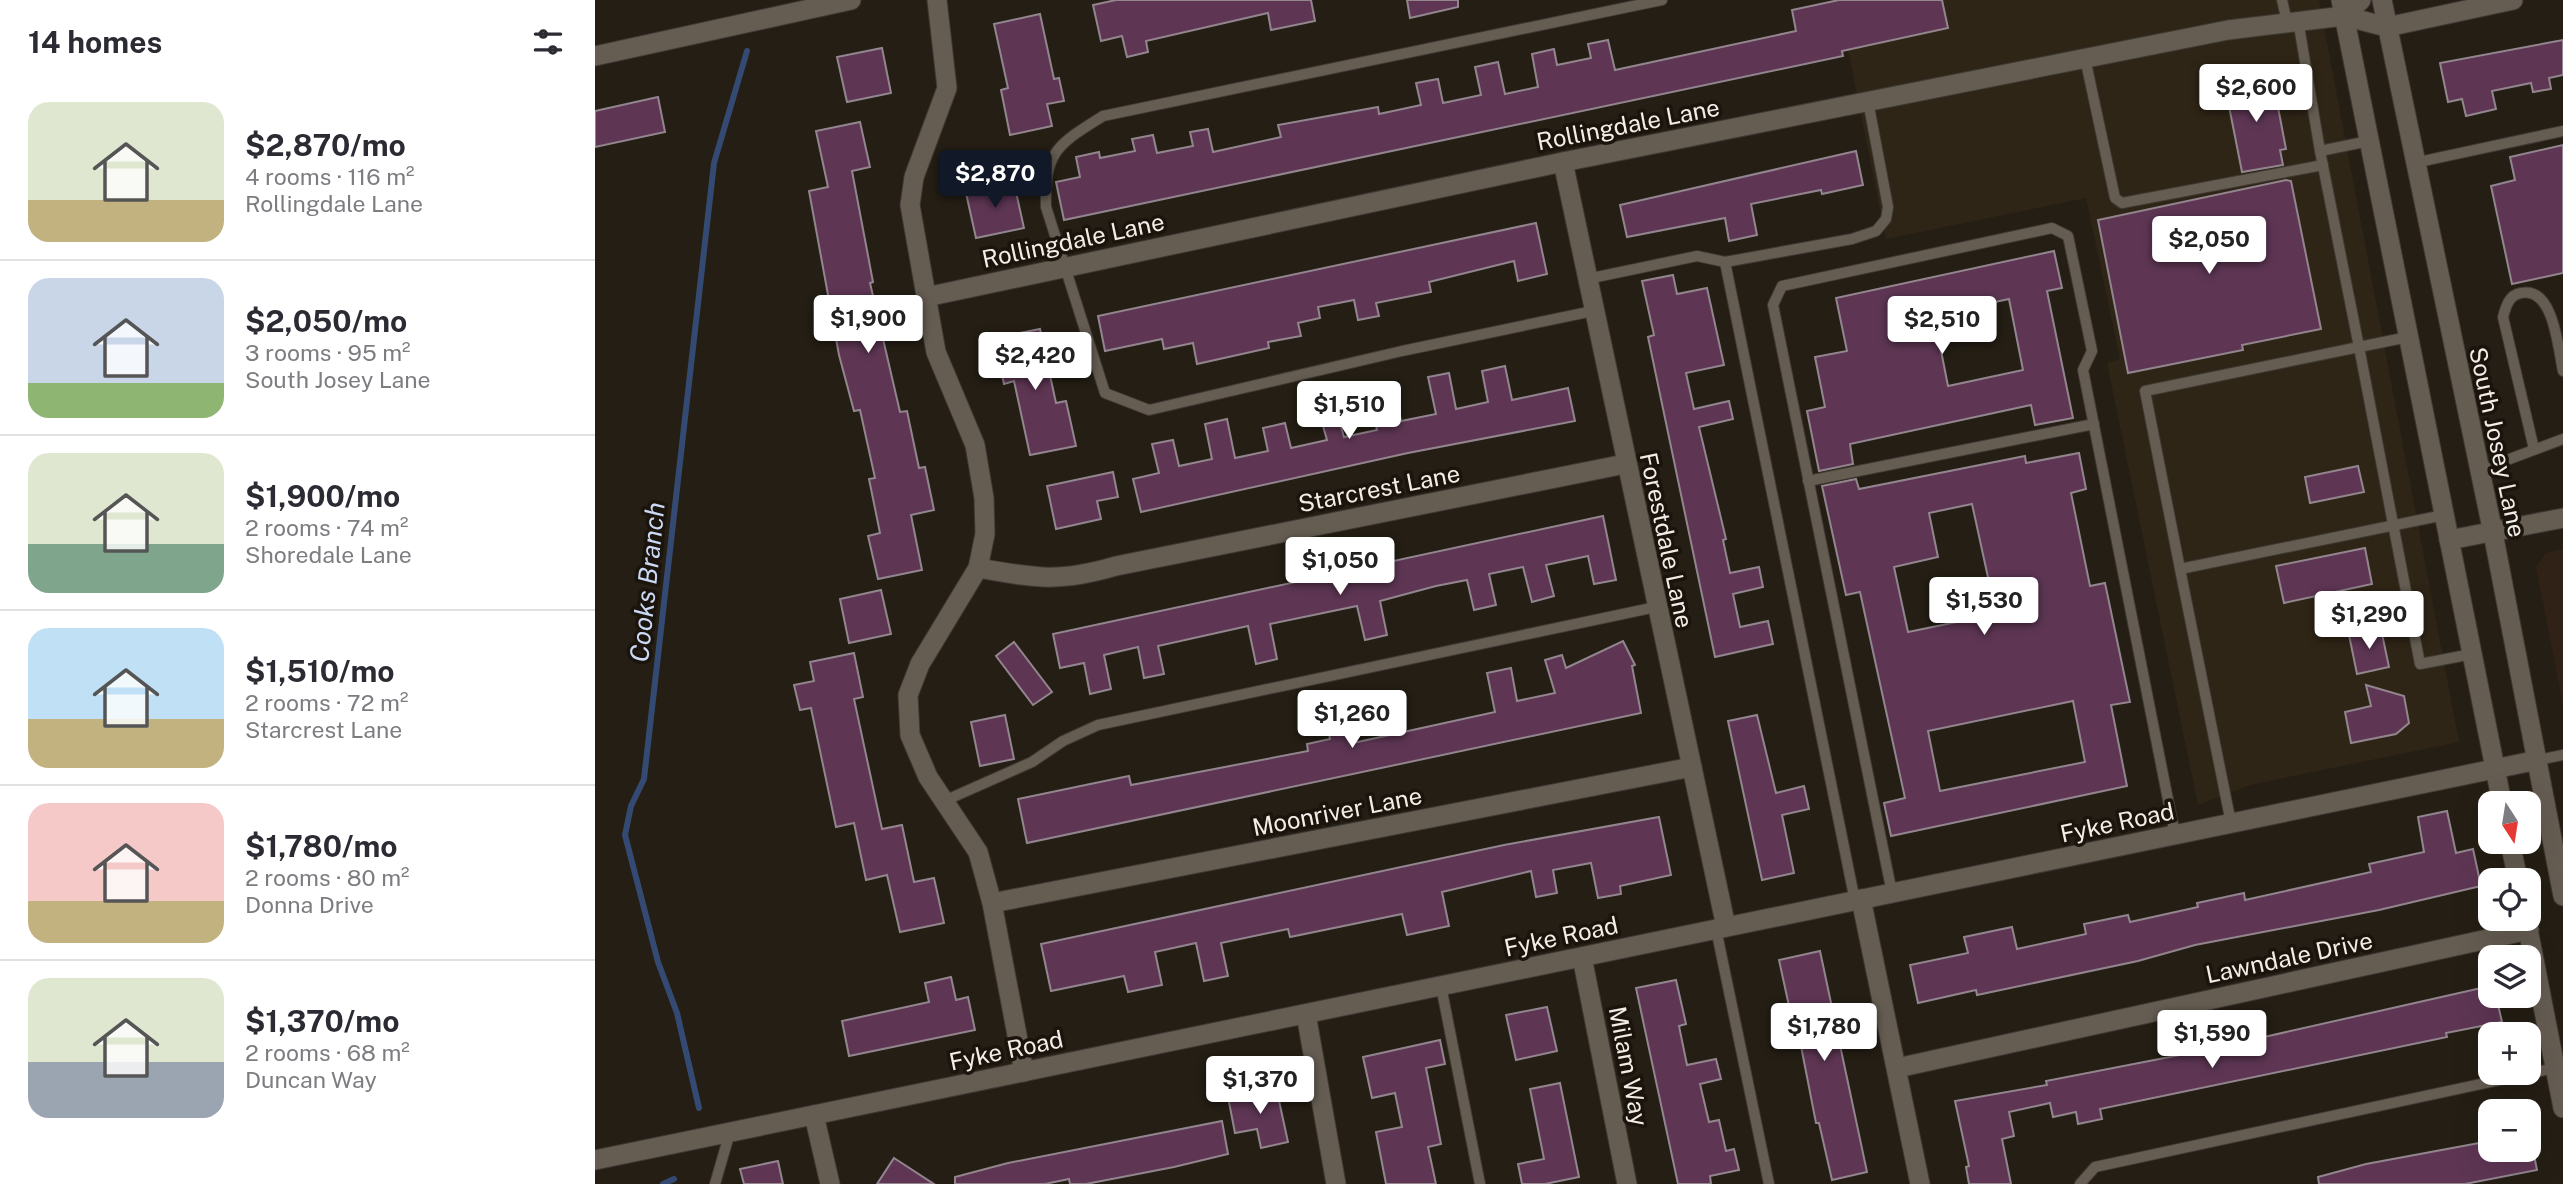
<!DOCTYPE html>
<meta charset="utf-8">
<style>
:root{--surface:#fff;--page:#f2f2f3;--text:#2b2b33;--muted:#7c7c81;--line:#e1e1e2;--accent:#111827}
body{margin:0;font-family:"Public Sans",sans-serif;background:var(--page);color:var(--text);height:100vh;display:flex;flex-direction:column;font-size:26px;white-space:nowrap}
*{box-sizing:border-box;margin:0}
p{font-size:23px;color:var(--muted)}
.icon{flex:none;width:38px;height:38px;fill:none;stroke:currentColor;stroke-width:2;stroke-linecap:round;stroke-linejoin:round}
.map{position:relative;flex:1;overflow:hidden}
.panel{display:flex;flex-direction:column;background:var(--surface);width:595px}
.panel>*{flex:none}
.needle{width:46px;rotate:168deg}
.tools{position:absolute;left:1883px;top:791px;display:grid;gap:14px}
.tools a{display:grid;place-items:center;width:63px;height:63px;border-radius:14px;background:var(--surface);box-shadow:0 7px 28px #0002;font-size:35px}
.price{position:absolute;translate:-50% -60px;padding:0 16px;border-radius:7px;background:#fff;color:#222;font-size:23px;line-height:46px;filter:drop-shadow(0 2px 4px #0008)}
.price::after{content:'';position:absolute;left:50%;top:42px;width:21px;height:16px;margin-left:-10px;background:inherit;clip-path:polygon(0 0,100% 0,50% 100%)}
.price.current{background:var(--accent);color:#fff}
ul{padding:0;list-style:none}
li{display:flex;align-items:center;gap:21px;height:175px;padding:0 28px}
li+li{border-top:2px solid var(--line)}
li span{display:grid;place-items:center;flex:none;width:196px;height:140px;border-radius:21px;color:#555}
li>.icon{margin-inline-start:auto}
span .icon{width:84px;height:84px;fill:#fffc;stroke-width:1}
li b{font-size:30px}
h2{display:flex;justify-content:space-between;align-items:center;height:84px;padding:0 28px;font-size:30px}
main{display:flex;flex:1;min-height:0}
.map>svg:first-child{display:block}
.built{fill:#2f2516}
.education{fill:#312217}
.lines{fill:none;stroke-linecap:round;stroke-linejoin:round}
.stream{stroke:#354a72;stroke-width:6}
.building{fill:#5e3654;stroke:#92858e;stroke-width:2;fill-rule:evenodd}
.service-casing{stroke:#3f3a34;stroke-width:12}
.minor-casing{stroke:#3f3a34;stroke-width:21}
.tertiary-casing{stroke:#3f3a34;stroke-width:21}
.secondary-casing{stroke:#3f3a34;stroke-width:21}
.service{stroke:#655d52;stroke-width:10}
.minor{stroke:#655d52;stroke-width:19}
.tertiary{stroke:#655d52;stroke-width:19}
.secondary{stroke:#655d52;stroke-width:19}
.labels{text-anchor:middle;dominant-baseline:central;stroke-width:7;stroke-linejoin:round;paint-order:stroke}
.street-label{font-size:24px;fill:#f2ede7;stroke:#1b140c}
.water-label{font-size:26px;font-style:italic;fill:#cbd9f5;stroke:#1b140c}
</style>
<main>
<section class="panel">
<h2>14 homes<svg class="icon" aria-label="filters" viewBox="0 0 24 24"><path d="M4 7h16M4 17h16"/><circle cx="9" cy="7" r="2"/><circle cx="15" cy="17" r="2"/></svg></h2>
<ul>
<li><span style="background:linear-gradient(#dfe7d0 70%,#c2b280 0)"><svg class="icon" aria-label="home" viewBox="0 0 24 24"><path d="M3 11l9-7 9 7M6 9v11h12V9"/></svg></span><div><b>$2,870/mo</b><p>4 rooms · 116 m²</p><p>Rollingdale Lane</p></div></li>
<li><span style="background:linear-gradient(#c9d6e8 75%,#8fb573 0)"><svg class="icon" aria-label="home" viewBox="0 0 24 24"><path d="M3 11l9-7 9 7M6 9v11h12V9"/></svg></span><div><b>$2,050/mo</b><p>3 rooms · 95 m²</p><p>South Josey Lane</p></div></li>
<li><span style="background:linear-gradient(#dfe7d0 65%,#7fa58c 0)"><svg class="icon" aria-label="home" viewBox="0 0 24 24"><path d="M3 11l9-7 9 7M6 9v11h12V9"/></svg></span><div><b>$1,900/mo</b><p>2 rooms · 74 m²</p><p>Shoredale Lane</p></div></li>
<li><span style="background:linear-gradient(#bfe0f5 65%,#c2b280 0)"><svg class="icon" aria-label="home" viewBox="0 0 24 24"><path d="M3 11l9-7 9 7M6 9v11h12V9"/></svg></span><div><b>$1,510/mo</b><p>2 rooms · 72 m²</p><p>Starcrest Lane</p></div></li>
<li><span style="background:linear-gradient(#f6c9c9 70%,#c2b280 0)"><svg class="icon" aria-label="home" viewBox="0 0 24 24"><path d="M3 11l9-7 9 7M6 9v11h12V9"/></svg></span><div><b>$1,780/mo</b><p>2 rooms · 80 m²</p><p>Donna Drive</p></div></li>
<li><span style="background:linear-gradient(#dfe7d0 60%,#9aa5b1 0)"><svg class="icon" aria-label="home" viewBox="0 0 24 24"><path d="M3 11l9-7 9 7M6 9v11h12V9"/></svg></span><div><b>$1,370/mo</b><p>2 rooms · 68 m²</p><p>Duncan Way</p></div></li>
</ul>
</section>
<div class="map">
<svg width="1968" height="1184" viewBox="0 0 1968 1184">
<rect width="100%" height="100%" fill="#241e14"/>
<!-- built -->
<polygon class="built" points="1243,0 1724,0 1864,742 1655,785 1603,805 1512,363 1525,359 1491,198 1291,239"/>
<!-- education -->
<polygon class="education" points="1968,549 1968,705 1941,567 1951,553"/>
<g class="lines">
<!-- stream -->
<g class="stream">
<polyline points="104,1108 82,1013 63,962 30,835 36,806 49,779 119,163 152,51"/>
<polyline points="68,1184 79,1179"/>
</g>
</g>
<!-- building -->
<g class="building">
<polygon points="521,0 716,0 720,21 676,30 673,13 551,41 553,52 532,57 527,36 506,41 498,5"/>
<polygon points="812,0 863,0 863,7 815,18"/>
<polygon points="1244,0 1347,0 1353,28 1247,51 1248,56 469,220 461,182 485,177 481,157 504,152 505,158 540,151 537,139 558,135 562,153 598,146 595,132 613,129 618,152 686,137 683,125 783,107 784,114 826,105 821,83 843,79 848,103 886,95 880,67 903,62 910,94 943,87 937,54 959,49 962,65 996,58 993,44 1013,40 1020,70 1201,31 1197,10"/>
<polygon points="445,14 459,79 464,78 469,101 452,104 457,126 415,135 406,90 413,88 399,24"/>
<polygon points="1968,40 1968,75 1954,78 1956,89 1938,92 1936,83 1897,91 1901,109 1871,116 1867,99 1853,102 1845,63"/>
<polygon points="287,48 296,93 252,102 242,57"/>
<polygon points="1677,76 1691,149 1685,150 1688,165 1647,172 1630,86"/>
<polygon points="63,97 70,132 0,147 0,111"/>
<polygon points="265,122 275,167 257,171 278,282 275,283 305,412 312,411 324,468 330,467 339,510 316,515 327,570 283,579 273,536 285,533 274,479 280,478 265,410 259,411 244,355 214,191 233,187 221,131"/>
<polygon points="1968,145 1968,273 1917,284 1896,186 1920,180 1915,157"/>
<polygon points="1261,151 1268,185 1227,194 1226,190 1156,204 1162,235 1134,241 1130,218 1032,237 1025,205"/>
<polygon points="1691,180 1696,181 1726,329 1647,345 1648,350 1533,373 1503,220"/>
<polygon points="419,183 429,228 381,238 371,193"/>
<polygon points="941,223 952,274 923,281 919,261 834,282 836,292 781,303 784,316 763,320 759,300 723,307 725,318 703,323 706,336 673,342 674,348 602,364 598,343 569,349 567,339 510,351 503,316"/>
<path d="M1459,251L1467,288L1452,291L1478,418L1440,425L1436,405L1255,444L1258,464L1224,471L1212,411L1230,407L1220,357L1252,351L1241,298ZM1414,299L1428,370L1353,386L1339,315Z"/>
<polygon points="1078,275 1082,294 1112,288 1129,365 1091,373 1099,409 1134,401 1138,419 1104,427 1131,539 1128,540 1135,573 1164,567 1168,587 1138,594 1145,627 1173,621 1178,644 1120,657 1053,337 1059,335 1047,281"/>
<polygon points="445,329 461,403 471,401 481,446 435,455 419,381 409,384 399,338"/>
<polygon points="910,366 917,400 973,388 980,421 813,453 546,512 538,479 564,473 557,444 578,440 584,466 617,459 610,424 632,419 640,458 673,451 668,428 690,423 696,448 732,440 722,405 738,400 749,437 782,430 774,392 799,387 806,421 841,414 833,377 854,373 861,409 893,402 887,371"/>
<path d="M1484,453L1491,489L1476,493L1495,586L1510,583L1535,702L1516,705L1532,786L1296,836L1289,803L1310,798L1265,592L1251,595L1227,486L1261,479L1264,489L1430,456L1431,463ZM1377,504L1401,614L1313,632L1299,567L1343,557L1334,513ZM1478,701L1490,762L1345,791L1333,731Z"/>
<polygon points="1763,466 1769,492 1715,503 1710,477"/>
<polygon points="518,472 523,497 502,501 506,519 461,529 452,486"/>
<polygon points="1008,516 1021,580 999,584 993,556 951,565 959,596 937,602 928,567 894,574 901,605 879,610 872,580 841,586 785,601 792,635 770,640 762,606 675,624 682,659 661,664 653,626 563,646 569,674 549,678 543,647 509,655 516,689 495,694 489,663 465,668 458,634"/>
<polygon points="1770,548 1777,584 1689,603 1681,566"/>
<polygon points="286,590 296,634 254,643 245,599"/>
<polygon points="1786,629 1794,667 1762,674 1754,635"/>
<polygon points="1028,641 1040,665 1037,666 1046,713 432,843 423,799 534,776 536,785 713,751 712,744 735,739 730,712 751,707 758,743 900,712 892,673 916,668 922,701 960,693 950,660 967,655 971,668"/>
<polygon points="419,642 457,692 438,705 401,656"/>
<polygon points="259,653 268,697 259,699 287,829 307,825 319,882 339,878 349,923 305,932 292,875 271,880 259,823 241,827 216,708 205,710 199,685 219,681 215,662"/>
<polygon points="1771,685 1809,696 1814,723 1801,734 1756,743 1750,712 1776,706"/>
<polygon points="410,715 419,759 385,766 376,722"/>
<polygon points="1162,715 1181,793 1209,786 1214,809 1187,815 1199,873 1167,880 1133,721"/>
<polygon points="1852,811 1861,853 1878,849 1886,886 1784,910 1600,945 1543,961 1382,995 1381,990 1323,1003 1315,965 1373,953 1369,937 1417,927 1422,949 1491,934 1489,924 1533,915 1535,922 1603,907 1602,903 1649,893 1650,900 1776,872 1774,864 1829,852 1823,817"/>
<polygon points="1064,817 1076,875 1025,886 1026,894 1003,898 996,863 958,870 962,893 941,897 936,871 847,892 854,926 812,935 807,914 695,937 693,929 626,943 633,976 609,981 601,943 560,952 567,985 533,992 529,976 456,991 446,944 909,845"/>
<polygon points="1225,951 1272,1172 1237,1180 1224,1123 1221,1123 1198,1005 1194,1006 1184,960"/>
<polygon points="356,977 361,1000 373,997 380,1030 254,1056 247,1021 334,1002 330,983"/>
<polygon points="1081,980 1091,1024 1084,1026 1092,1065 1121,1059 1126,1079 1105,1084 1114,1122 1124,1120 1131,1151 1139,1149 1144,1170 1115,1176 1116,1184 1083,1184 1041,988"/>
<polygon points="1895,986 1895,996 1901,996 1907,1022 1851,1033 1852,1037 1505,1109 1507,1119 1483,1124 1481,1112 1458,1117 1455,1103 1414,1112 1419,1136 1407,1139 1416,1184 1374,1184 1371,1167 1374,1166 1360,1101 1452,1085 1451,1081 1616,1049"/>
<polygon points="952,1007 962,1051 921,1060 911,1015"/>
<polygon points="845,1040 850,1064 831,1068 846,1144 833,1147 841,1184 791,1184 781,1132 807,1127 800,1093 777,1098 768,1057"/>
<polygon points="965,1083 984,1177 950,1184 927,1184 923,1164 949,1159 935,1089"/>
<polygon points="681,1087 693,1142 666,1148 662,1129 640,1133 633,1097"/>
<polygon points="627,1121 633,1154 579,1167 491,1184 475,1184 474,1179 450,1184 360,1184 360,1177 413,1163"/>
<polygon points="1895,1141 1895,1150 1938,1150 1942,1170 1870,1184 1724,1184 1723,1177 1771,1164"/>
<polygon points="299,1158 339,1184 282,1184"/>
<polygon points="183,1161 188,1184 149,1184 145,1169"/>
</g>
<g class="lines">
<!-- service casing -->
<g class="service-casing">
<g id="service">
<polyline points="1687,0 1692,22"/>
<polyline points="1703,20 1725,151 1774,141"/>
<polyline points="1490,58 1520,198 1527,203 1728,165"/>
<polyline points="1819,163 1968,131"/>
<polyline points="1130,262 1260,901"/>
<polyline points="992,279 1102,256 1130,262 1257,239 1281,231 1291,219 1293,207 1273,101"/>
<path d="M998,311L807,351L554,410L510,393L451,207C449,150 464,144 508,116L1067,0"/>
<polyline points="1813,337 1764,347 1825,664 1877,654"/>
<path d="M1939,449L1908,317C1911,306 1914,295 1926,293C1959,286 1963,349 1968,371"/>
<polyline points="1885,473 1904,463 1968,439"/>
<polyline points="1213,481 1499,424"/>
<polyline points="1585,569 1550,391 1764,347 1725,151"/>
<polyline points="1943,760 1968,755"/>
<polyline points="349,801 437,762 468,741 503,725 1061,607"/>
<polyline points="1636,823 1585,569 1849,515"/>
<polyline points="1297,893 1178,305 1187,286 1457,228 1473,236 1497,351 1488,370 1580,835"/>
<polyline points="1121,929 1174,1184"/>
<polyline points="846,986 885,1184"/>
<polyline points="120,1184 135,1132"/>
<polyline points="1485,1184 1500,1167 1960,1068"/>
</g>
</g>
<!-- minor casing -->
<g class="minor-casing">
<g id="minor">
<polyline points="342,0 352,88 319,177 315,205 341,352 380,445 389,498 390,534 383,568 325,664 313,695 315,735 333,777 383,852 397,903 429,1072"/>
<polyline points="1749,16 1766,0"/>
<polyline points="0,56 256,0"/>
<polyline points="968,162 1131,927"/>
<polyline points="331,297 968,162 1633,30 1749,16 1792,27 1918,0"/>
<polyline points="1854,540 1968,518"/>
<path d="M383,568C441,578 463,583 521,566L1030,464"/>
<polyline points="1266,899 1325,1184"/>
<polyline points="397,903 1097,767"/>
<polyline points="987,957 1032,1184"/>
<polyline points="711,1014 741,1184"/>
<polyline points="1302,1068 1934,930"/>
<polyline points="219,1115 235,1184"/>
</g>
</g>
<!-- tertiary casing -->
<g class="tertiary-casing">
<polyline id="tertiary" points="0,1160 1943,760"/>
</g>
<!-- secondary casing -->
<g class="secondary-casing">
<g id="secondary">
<polyline points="1746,0 1907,803"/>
<polyline points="1787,0 1898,533 1968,896"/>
<polyline points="1915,842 1923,880"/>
<polyline points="1931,919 1968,1108"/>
</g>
</g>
<!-- service -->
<use href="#service" class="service"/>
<!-- minor -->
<use href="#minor" class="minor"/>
<!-- tertiary -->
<use href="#tertiary" class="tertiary"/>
<!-- secondary -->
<use href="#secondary" class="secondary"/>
</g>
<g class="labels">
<!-- street labels -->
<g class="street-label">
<text transform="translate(1033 124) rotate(-11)">Rollingdale Lane</text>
<text transform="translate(478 240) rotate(-12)">Rollingdale Lane</text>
<text transform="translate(1903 442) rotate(78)">South Josey Lane</text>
<text transform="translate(784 488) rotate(-11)">Starcrest Lane</text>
<text transform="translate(1072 540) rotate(78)">Forestdale Lane</text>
<text transform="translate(742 811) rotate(-11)">Moonriver Lane</text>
<text transform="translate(1522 822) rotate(-12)">Fyke Road</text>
<text transform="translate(966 936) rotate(-12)">Fyke Road</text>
<text transform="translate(1694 957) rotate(-12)">Lawndale Drive</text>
<text transform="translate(411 1050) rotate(-12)">Fyke Road</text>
<text transform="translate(1034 1066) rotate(79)">Milam Way</text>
</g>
<!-- water labels -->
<g class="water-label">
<text transform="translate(52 582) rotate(-84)">Cooks Branch</text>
</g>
</g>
</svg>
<div class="tools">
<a><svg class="needle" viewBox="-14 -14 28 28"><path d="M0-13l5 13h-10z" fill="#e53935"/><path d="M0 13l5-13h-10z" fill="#7c7c81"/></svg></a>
<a><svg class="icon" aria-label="locate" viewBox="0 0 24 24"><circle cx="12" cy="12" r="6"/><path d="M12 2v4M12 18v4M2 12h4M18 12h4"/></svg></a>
<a><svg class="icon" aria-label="layers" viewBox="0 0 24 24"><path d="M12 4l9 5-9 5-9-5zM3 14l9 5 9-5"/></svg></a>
<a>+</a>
<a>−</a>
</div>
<b class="price" style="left:1661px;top:124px">$2,600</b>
<b class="price current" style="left:400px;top:210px">$2,870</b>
<b class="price" style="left:1614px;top:276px">$2,050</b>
<b class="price" style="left:273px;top:355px">$1,900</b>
<b class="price" style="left:1347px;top:356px">$2,510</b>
<b class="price" style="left:440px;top:392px">$2,420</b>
<b class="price" style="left:754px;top:441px">$1,510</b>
<b class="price" style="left:745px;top:597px">$1,050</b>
<b class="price" style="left:1389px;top:637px">$1,530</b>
<b class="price" style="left:1774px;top:651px">$1,290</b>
<b class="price" style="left:757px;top:750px">$1,260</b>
<b class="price" style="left:1229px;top:1063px">$1,780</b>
<b class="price" style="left:1617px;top:1070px">$1,590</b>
<b class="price" style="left:665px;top:1116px">$1,370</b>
</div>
</main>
